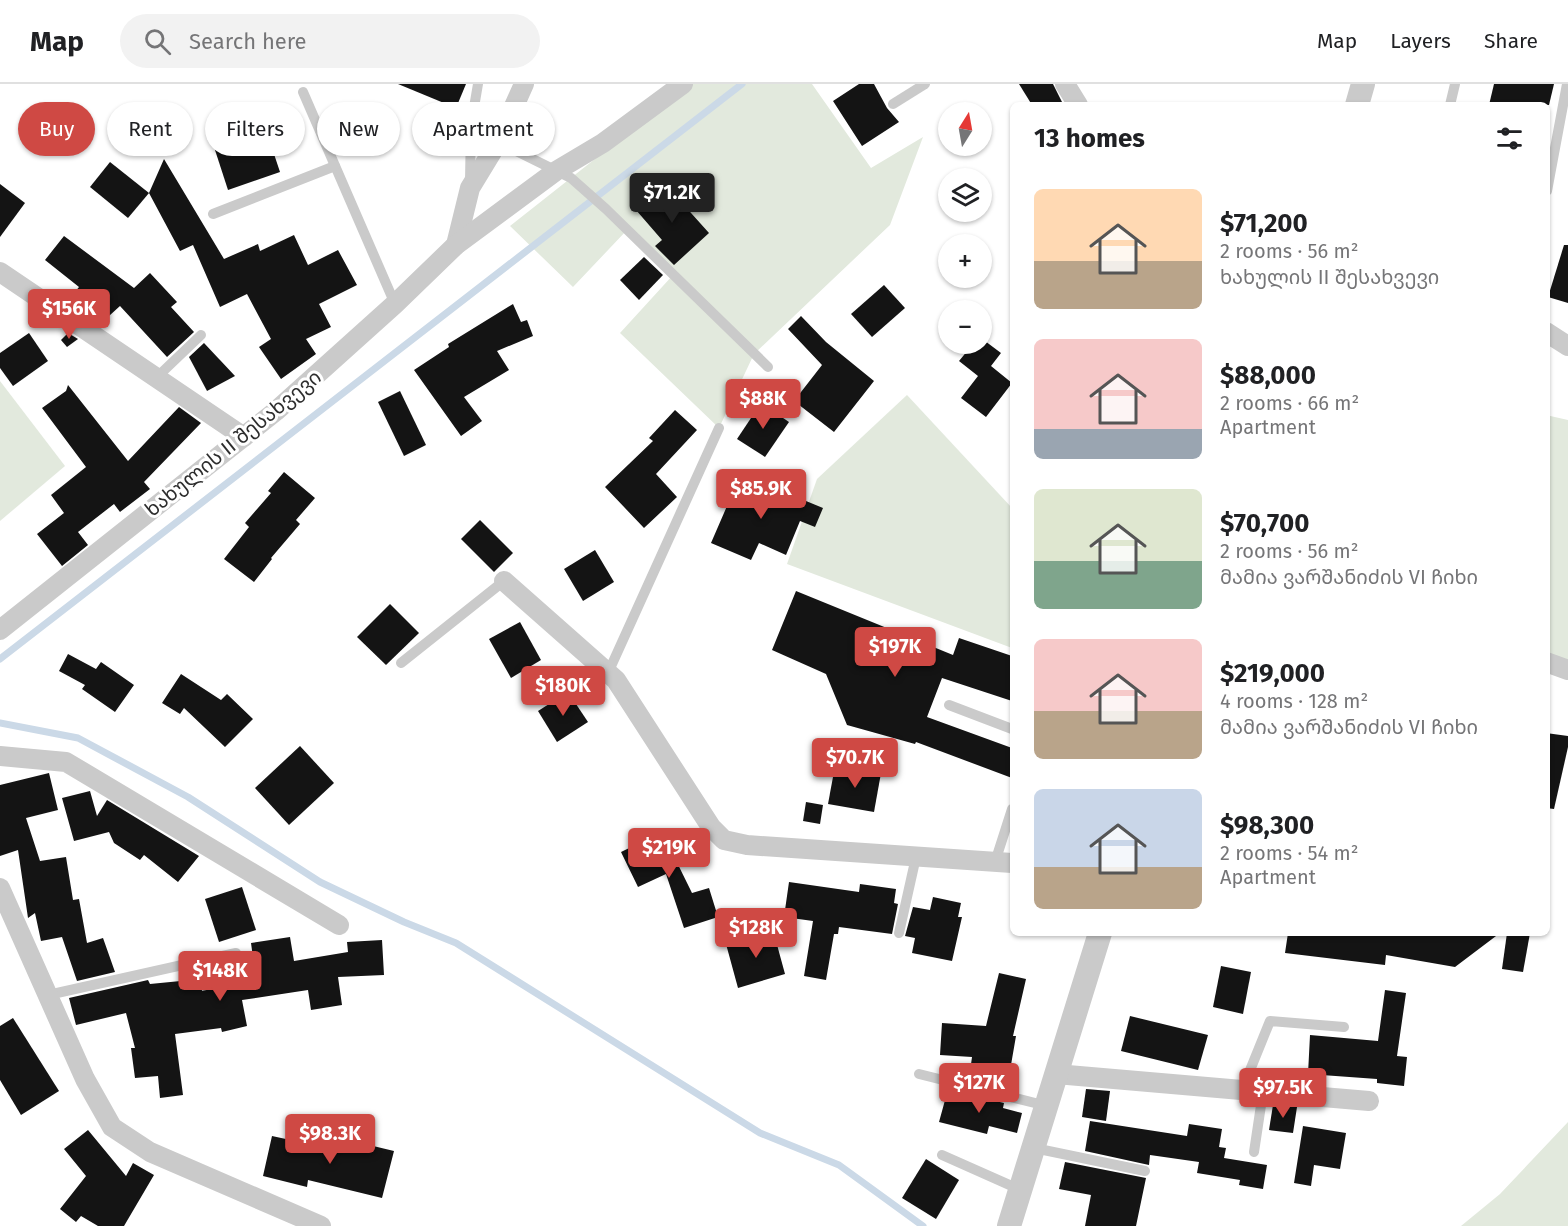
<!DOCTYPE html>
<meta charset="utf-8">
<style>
:root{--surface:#fff;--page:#f2f2f2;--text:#202124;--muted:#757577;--line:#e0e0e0;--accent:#cf4944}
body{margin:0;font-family:"Fira Sans","Noto Sans Georgian",sans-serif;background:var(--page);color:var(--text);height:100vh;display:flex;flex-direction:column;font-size:22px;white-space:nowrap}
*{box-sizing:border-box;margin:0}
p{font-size:20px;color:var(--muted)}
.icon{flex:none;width:33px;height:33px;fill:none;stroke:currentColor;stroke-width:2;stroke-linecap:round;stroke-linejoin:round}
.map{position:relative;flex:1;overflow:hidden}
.panel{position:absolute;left:1010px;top:18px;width:540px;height:834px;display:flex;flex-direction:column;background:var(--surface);border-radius:9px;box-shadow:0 2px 4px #0004}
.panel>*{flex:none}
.top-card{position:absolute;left:18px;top:18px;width:570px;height:54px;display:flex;gap:12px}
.needle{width:39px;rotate:11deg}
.controls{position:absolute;left:938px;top:18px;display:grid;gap:12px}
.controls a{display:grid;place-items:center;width:54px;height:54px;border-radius:50%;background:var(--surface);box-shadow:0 2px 4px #0004;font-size:30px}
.price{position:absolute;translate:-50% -51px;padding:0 14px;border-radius:6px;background:var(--accent);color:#fff;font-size:20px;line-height:39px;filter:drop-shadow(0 2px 3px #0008)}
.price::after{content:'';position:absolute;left:50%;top:36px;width:18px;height:14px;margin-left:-9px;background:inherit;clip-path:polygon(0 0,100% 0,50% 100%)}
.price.current{background:#222;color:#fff}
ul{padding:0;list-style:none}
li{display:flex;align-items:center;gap:18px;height:150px;padding:0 24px}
li span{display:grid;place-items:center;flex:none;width:168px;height:120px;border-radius:9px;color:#555}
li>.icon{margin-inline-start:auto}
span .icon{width:72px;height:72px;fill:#fffc;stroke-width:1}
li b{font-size:26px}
h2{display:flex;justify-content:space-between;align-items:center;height:72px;padding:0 24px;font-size:26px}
.chip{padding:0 21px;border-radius:27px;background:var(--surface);box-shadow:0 2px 4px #0004;font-size:21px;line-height:54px}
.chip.current{background:var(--accent);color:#fff}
header{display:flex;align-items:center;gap:36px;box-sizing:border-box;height:84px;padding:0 30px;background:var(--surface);border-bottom:2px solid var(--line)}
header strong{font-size:28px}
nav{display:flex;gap:33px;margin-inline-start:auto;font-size:21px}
.search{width:420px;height:54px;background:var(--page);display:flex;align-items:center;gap:15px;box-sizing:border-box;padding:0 21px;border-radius:33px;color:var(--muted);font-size:22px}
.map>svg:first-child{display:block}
.green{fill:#e2e9dd}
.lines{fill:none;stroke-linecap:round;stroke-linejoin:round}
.stream{stroke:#cbd9e7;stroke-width:7}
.building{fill:#141414}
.service{stroke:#cacaca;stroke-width:10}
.minor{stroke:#cacaca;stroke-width:20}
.tertiary{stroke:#cacaca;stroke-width:24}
.labels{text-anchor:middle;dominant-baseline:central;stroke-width:6;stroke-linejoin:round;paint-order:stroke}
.street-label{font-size:20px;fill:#2d2d2d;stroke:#fff}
</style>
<header>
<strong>Map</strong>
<div class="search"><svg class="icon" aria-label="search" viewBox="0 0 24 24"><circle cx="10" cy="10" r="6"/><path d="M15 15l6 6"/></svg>Search here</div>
<nav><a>Map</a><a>Layers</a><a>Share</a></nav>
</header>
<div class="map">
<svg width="1568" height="1142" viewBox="0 0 1568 1142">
<rect width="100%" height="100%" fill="#fff"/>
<!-- green -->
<g class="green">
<polygon points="690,0 812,0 871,84 923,53 890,141 754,270 719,344 620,249 673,191 627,146 573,203 510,142"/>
<polygon points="0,297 65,382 0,437"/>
<polygon points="907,311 1012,424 1012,564 787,480 817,395"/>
<polygon points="1546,331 1568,336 1568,586 1547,578"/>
<polygon points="1568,1038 1568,1142 1461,1142 1500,1110"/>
</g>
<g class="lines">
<!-- stream -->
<g class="stream">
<polyline points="0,575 742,0"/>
<polyline points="0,639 78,654 188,713 320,798 404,838 456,859 760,1049 839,1081 923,1142"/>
</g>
</g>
<!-- building -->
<g class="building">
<polygon points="398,0 466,0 456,24"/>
<polygon points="859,0 874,0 887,24 899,38 862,62 833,17"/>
<polygon points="1019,0 1053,0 1063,20 1032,21"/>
<polygon points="1494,0 1554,0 1549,21 1489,21"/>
<polygon points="267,49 280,88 228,106 215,66"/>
<polygon points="164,75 224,175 258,160 260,167 294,151 308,181 338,166 357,201 319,220 331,243 306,255 316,270 281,295 259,263 271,255 247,210 220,223 193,161 180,167 149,109"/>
<polygon points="110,78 149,109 128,134 90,103"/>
<polygon points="0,100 25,119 0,153"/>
<polygon points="665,100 709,149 674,181 655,162 662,156 636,126"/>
<polygon points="64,152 134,204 150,189 177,218 171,223 194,248 167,273 120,222 99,241 85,231 87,229 69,215 79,203 45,176"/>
<polygon points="1564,161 1568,161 1568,219 1548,213"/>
<polygon points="644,173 663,191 639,216 620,196"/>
<polygon points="884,201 905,224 872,253 851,230"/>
<polygon points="513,220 521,238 527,236 533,252 497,267 509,286 464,313 482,337 461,352 414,286 449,263 448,260"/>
<polygon points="801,232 826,258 874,297 834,348 794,317 822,281 788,245"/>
<polygon points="29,249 48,277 13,302 0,284 0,269"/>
<polygon points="68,249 78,255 67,263 61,256"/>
<polygon points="981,254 1001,269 991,282 1012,299 986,333 961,314 978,292 959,277 973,260 981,260"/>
<polygon points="204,259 235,292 207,307 189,273"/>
<polygon points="68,301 128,377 179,323 201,339 144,398 150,405 120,428 114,420 78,448 88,461 62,482 37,450 64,429 51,411 86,383 42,324 66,307"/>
<polygon points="400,307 426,361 404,372 378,318"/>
<polygon points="761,319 789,338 765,373 737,355"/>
<polygon points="675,326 697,346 656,390 677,413 644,444 605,403 653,357 649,354"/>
<polygon points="284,388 315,414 296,436 300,440 271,474 272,475 254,498 224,475 249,443 245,439 271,409 268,407"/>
<polygon points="740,392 804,421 806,417 823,424 815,443 800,437 786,471 759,459 751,476 711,459"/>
<polygon points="480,436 513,469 494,488 461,455"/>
<polygon points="595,466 614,498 583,517 564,485"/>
<polygon points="796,507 953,571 959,554 1012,572 1012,617 942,594 927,633 1012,664 1012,694 916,658 915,660 847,641 826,590 772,566"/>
<polygon points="390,520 419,549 386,581 357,553"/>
<polygon points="520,538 541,576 511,594 489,555"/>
<polygon points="68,570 96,585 101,578 134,601 115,628 82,605 85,601 59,587"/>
<polygon points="181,590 221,616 227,610 253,635 225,663 184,624 180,630 162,619"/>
<polygon points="568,608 588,638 557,658 538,627"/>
<polygon points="1546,649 1568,652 1568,663 1554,725 1546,724"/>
<polygon points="300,662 334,699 289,741 255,704"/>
<polygon points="835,682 881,689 874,728 828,720"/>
<polygon points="49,689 58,726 26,734 40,777 66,773 73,816 79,815 87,859 103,854 115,888 77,897 62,853 41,857 35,829 28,834 18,766 0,772 0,701"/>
<polygon points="90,707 97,732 107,716 199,772 178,798 144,771 140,776 114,759 109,748 74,757 62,714"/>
<polygon points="806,718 823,721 820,740 803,737"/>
<polygon points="662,748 692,809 709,804 718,833 684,844 666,790 638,803 621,768"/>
<polygon points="789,798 859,808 860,800 896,805 894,819 898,820 892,850 839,843 838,850 834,850 826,896 804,892 813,837 784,833"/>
<polygon points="242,803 256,846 219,858 205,815"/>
<polygon points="933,813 961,819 958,833 962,833 952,877 912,869 915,854 905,852 913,823 930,826"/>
<polygon points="773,846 785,890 738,904 726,860"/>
<polygon points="1288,849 1500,849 1455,883 1386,871 1385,881 1285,869"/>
<polygon points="1507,849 1530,849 1523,888 1502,885"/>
<polygon points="290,853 294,877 348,868 347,858 382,856 384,891 338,893 342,921 311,926 308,906 242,916 247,942 222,948 221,944 175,950 183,1011 160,1014 158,992 135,994 131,964 135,964 126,929 76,941 69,914 148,896 150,900 201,895 202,907 256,895 251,859"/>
<polygon points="1221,882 1251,888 1243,930 1213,923"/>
<polygon points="999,889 1026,895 1013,952 1016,952 1007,1004 969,995 972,973 940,971 942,939 986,942"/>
<polygon points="1385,906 1406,909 1397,972 1407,973 1404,1002 1377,999 1377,995 1308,990 1310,951 1378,957"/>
<polygon points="1130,932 1208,951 1198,986 1121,967"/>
<polygon points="13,934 59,1007 21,1031 0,996 0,942"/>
<polygon points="1086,1005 1110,1007 1106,1037 1082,1033"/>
<polygon points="947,1009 965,1014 966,1010 1004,1019 1003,1024 1022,1029 1017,1049 989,1042 987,1050 939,1038"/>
<polygon points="1273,1021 1297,1023 1293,1049 1269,1046"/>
<polygon points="1090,1037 1187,1052 1189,1040 1222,1045 1219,1063 1226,1064 1224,1074 1267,1081 1263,1105 1239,1101 1240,1096 1197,1089 1199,1078 1150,1071 1149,1081 1085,1067"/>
<polygon points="1303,1042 1346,1049 1340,1085 1314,1081 1311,1102 1294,1099"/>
<polygon points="88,1046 126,1092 133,1079 154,1091 124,1142 98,1142 81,1132 76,1138 60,1125 86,1092 64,1065"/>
<polygon points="272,1052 341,1067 344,1055 394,1067 382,1114 308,1096 307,1103 263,1092"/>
<polygon points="926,1075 959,1096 936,1135 902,1114"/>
<polygon points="1065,1078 1146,1094 1136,1142 1085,1142 1091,1111 1059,1105"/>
</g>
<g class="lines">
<!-- service -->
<g class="service">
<polyline points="303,8 395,220"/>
<polyline points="893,20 925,0"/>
<polyline points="1450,21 1455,0"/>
<polyline points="498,58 571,94 606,125 768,283"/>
<polyline points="470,97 471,41 478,0"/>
<polyline points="1547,107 1567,0"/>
<polyline points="213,130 335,82"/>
<polyline points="156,294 201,251"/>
<polyline points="401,579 504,497"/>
<polyline points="608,589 719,344"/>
<polyline points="949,621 1012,645"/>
<polyline points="995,778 1012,725"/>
<polyline points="899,849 916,773"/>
<polyline points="48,911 236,869"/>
<polyline points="919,990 1047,1022"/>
<polyline points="1242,1006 1270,937 1344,943"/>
<polyline points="1034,1064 1145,1087"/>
<polyline points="1254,1068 1263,1008"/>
<polyline points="942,1071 1021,1106"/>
</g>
<!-- minor -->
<g class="minor">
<polyline points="1065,0 1078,21"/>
<polyline points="456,161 470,104 498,58 524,0"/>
<polyline points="0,188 244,353"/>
<polyline points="1546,248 1568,262"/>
<polyline points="504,497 616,596 711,743 724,756 747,761 1012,779"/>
<polyline points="0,546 276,327 395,220 456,161 556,87 603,59 683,0"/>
<polyline points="1546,578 1568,586"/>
<polyline points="0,672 66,678 339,841"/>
<polyline points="0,804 85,995 112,1043 150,1068 321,1142"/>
<polyline points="1056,990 1369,1017"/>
</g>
<!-- tertiary -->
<g class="tertiary">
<polyline points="1357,21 1363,0"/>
<polyline points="1009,1142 1100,849"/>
</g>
</g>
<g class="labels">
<!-- street labels -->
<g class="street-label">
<text transform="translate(233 359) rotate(-39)">ხახულის II შესახვევი</text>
</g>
</g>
</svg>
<div class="controls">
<a><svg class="needle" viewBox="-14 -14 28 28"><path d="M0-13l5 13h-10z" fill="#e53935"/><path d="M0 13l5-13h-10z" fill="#757577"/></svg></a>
<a><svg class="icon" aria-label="layers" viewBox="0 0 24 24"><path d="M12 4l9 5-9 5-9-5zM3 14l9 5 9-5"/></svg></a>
<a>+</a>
<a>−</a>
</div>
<b class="price current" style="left:672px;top:140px">$71.2K</b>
<b class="price" style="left:69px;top:256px">$156K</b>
<b class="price" style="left:763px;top:346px">$88K</b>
<b class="price" style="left:761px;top:436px">$85.9K</b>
<b class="price" style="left:895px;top:594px">$197K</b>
<b class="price" style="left:563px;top:633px">$180K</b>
<b class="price" style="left:855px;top:705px">$70.7K</b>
<b class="price" style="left:669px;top:795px">$219K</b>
<b class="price" style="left:756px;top:875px">$128K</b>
<b class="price" style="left:220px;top:918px">$148K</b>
<b class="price" style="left:979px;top:1030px">$127K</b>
<b class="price" style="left:1283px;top:1035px">$97.5K</b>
<b class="price" style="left:330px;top:1081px">$98.3K</b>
<div class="top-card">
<a class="chip current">Buy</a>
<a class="chip">Rent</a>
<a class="chip">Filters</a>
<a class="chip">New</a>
<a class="chip">Apartment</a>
</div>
<section class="panel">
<h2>13 homes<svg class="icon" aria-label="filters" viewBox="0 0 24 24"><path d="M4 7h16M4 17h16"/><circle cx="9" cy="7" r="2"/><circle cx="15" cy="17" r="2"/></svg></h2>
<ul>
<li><span style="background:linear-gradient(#ffd9b3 60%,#b9a48a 0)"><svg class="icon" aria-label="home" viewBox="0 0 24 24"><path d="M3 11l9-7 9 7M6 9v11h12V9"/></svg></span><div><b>$71,200</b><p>2 rooms · 56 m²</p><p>ხახულის II შესახვევი</p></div></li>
<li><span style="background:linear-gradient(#f6c9c9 75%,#9aa5b1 0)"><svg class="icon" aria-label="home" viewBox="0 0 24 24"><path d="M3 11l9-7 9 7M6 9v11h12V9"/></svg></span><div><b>$88,000</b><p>2 rooms · 66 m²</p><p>Apartment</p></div></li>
<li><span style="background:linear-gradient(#dfe7d0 60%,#7fa58c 0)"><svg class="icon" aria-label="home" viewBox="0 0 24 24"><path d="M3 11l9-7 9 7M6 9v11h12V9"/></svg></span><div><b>$70,700</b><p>2 rooms · 56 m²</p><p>მამია ვარშანიძის VI ჩიხი</p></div></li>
<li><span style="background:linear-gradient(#f6c9c9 60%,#b9a48a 0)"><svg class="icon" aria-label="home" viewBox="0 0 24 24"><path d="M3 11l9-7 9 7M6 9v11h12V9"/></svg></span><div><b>$219,000</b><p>4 rooms · 128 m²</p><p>მამია ვარშანიძის VI ჩიხი</p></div></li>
<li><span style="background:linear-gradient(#c9d6e8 65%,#b9a48a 0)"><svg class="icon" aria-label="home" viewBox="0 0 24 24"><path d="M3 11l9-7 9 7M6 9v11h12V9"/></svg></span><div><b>$98,300</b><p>2 rooms · 54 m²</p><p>Apartment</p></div></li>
</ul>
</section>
</div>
